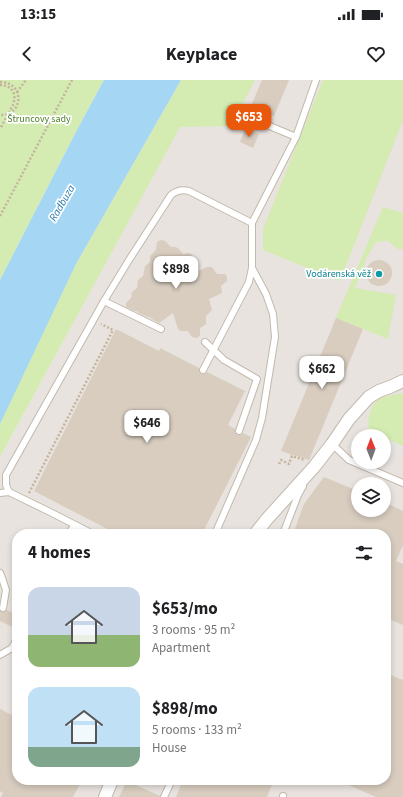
<!DOCTYPE html>
<meta charset="utf-8">
<style>
:root{--surface:#fff;--page:#f6f6f6;--text:#202124;--muted:#757577;--accent:#ea580c}
body{margin:0;font-family:"Source Sans 3",sans-serif;background:var(--page);color:var(--text);height:100vh;display:flex;flex-direction:column;font-size:15px;white-space:nowrap}
*{box-sizing:border-box;margin:0}
p{font-size:13px;color:var(--muted)}
.icon{flex:none;width:22px;height:22px;fill:none;stroke:currentColor;stroke-width:2;stroke-linecap:round;stroke-linejoin:round}
.map{position:relative;flex:1;overflow:hidden}
.sheet{position:absolute;left:12px;top:449px;width:379px;height:256px;display:flex;flex-direction:column;background:var(--surface);border-radius:16px;box-shadow:0 2px 6px #0003}
.sheet>*{flex:none}
.needle{width:26px;rotate:359deg}
.tools{position:absolute;left:351px;top:349px;display:grid;gap:8px}
.tools a{display:grid;place-items:center;width:40px;height:40px;border-radius:50%;background:var(--surface);box-shadow:0 2px 6px #0003;font-size:20px}
.price{position:absolute;translate:-50% -34px;padding:0 9px;border-radius:8px;background:#fff;color:#222;font-size:13px;line-height:26px;filter:drop-shadow(0 1px 2px #0008)}
.price::after{content:'';position:absolute;left:50%;top:24px;width:12px;height:9px;margin-left:-6px;background:inherit;clip-path:polygon(0 0,100% 0,50% 100%)}
.price.current{background:var(--accent);color:#fff}
ul{padding:0;list-style:none}
li{display:flex;align-items:center;gap:12px;height:100px;padding:0 16px}
li span{display:grid;place-items:center;flex:none;width:112px;height:80px;border-radius:12px;color:#555}
li>.icon{margin-inline-start:auto}
span .icon{width:48px;height:48px;fill:#fffc;stroke-width:1}
li b{font-size:17px}
h2{display:flex;justify-content:space-between;align-items:center;height:48px;padding:0 16px;font-size:17px}
.status{display:flex;justify-content:space-between;align-items:center;height:28px;padding:0 20px;background:var(--surface);direction:ltr}
.status svg{height:11px;fill:currentColor}
header{display:flex;justify-content:space-between;align-items:center;height:52px;padding:0 16px;background:var(--surface);font-size:18px;font-weight:700}
.map>svg:first-child{display:block}
.industrial{fill:#e8e3de;fill-rule:evenodd}
.green{fill:#d4ebb2}
.parking{fill:#e7e5e2}
.water{fill:#a5d7f4}
.building{fill:#d8cdbf}
.lines{fill:none;stroke-linecap:round;stroke-linejoin:round}
.service-casing{stroke:#c2b9ac;stroke-width:8}
.minor-casing{stroke:#c2b9ac;stroke-width:14}
.path{stroke:#c4b49d;stroke-width:2.5;stroke-dasharray:2 2;stroke-linecap:butt}
.service{stroke:#fff;stroke-width:6}
.minor{stroke:#fff;stroke-width:12}
.culture-dot{fill:#0f9aa8;stroke:#fff;stroke-width:1.5}
.labels{text-anchor:middle;dominant-baseline:central;stroke-width:3.5;stroke-linejoin:round;paint-order:stroke}
.park-label{font-size:10px;fill:#4d7f27;stroke:#fff}
.culture-label{font-size:10px;fill:#0d838f;stroke:#fff;text-anchor:end}
.water-label{font-size:11px;font-style:italic;fill:#287aab;stroke:#fff}
</style>
<div class="status"><b>13:15</b><svg viewBox="0 0 49 12"><path d="M0 12V9h3v3zM5 12V6h3v6zM10 12V3h3v9zM15 12V0h3v12zM26 1h20v11H26zM47 4h2v5h-2z"/></svg></div>
<header><svg class="icon" aria-label="back" viewBox="0 0 24 24"><path d="M15 5l-7 7 7 7"/></svg>Keyplace<svg class="icon" aria-label="heart" viewBox="0 0 24 24"><path d="M12 20l-8-8c-3-5 5-10 8-4 3-6 11-1 8 4z"/></svg></header>
<div class="map">
<svg width="403" height="717" viewBox="0 0 403 717">
<rect width="100%" height="100%" fill="#f6f2ea"/>
<!-- industrial -->
<path class="industrial" d="M205,0H403V717H0V377ZM358,356H384V382H358ZM358,404H384V430H358ZM17,454H386V700H17Z"/>
<!-- green -->
<g class="green">
<polygon points="0,0 104,0 78,48 0,200"/>
<polygon points="181,0 255,0 231,46 180,47 0,377 0,344 2,338 76,184"/>
<polygon points="323,0 403,0 403,40 340,201 263,170 263,149"/>
<polygon points="383,127 403,133 403,169 398,169 388,161 376,162 367,177 355,208 396,215 388,259 336,238"/>
<path d="M403,313V366L384,358V356H371C366,345 368,328 378,320C385,315 395,315 403,313Z"/>
</g>
<!-- parking -->
<polygon class="parking" points="384,358 403,366 403,377 384,369"/>
<!-- water -->
<polygon class="water" points="104,0 181,0 76,184 0,344 0,200 78,48"/>
<!-- building -->
<g class="building">
<polygon points="262,0 289,0 274,36 251,26"/>
<polygon points="245,49 259,54 253,68 240,62"/>
<polygon points="161,160 165,161 171,167 175,167 178,168 183,174 188,173 191,174 193,176 194,193 207,187 212,187 217,194 225,194 227,197 227,201 221,206 222,213 209,219 212,230 206,236 206,244 200,248 200,255 197,258 192,257 188,251 181,251 178,249 173,233 159,243 152,239 150,237 148,237 139,233 137,231 134,231 126,227 126,223 131,218 132,212 137,208 138,200 143,196 145,186 150,182 150,176 156,170 157,162"/>
<circle cx="379" cy="193" r="13"/>
<polygon points="336,238 363,249 309,380 281,371"/>
<polygon points="116,249 159,271 160,268 199,288 199,292 201,294 205,294 207,292 245,311 228,345 235,349 235,352 237,355 240,355 243,353 251,357 202,454 117,454 34,411"/>
<polygon points="324,397 358,411 358,430 384,430 384,422 403,431 403,465 396,481 403,484 403,545 386,538 386,454 293,454 304,424"/>
<polygon points="7,530 17,535 17,537 12,547 0,541 0,531 4,532"/>
<polygon points="386,593 403,600 403,717 376,717 337,700 386,700"/>
<polygon points="0,629 17,638 17,700 82,700 73,717 1,717 3,713 0,711"/>
<polygon points="183,700 274,700 267,717 176,717"/>
<polygon points="127,701 160,716 160,717 119,717"/>
</g>
<g class="lines">
<!-- service casing -->
<g class="service-casing">
<g id="service">
<polyline points="296,57 316,0"/>
<polyline points="252,143 296,57 253,39"/>
<path d="M104,221L129,180L171,115C177,110 182,109 189,111L252,143V188L249,202L203,290"/>
<polyline points="205,262 224,280 257,299 239,351"/>
<polyline points="332,364 349,380 403,403"/>
<polyline points="9,412 6,405 6,395 104,221 161,249"/>
<polyline points="0,413 9,412 50,432 93,454"/>
<polyline points="68,454 75,445"/>
<polyline points="215,454 256,360 262,338 275,257 273,234 266,214 252,188"/>
<polyline points="283,454 298,415 303,406"/>
<polyline points="0,493 1,495 6,510 3,528"/>
<polyline points="0,575 12,568 17,559"/>
<polyline points="283,716 283,717"/>
<polyline points="164,717 172,700"/>
</g>
</g>
<!-- minor casing -->
<g class="minor-casing">
<g id="minor">
<polyline points="255,454 267,439 314,387 332,364 349,339 369,317 379,311 390,307 403,301"/>
<polyline points="105,717 112,700"/>
</g>
</g>
<!-- path -->
<g class="path">
<path d="M0,2C25,2 24,36 0,35"/>
<path d="M0,5C12,5 17,14 13,25L0,49"/>
<polyline points="17,12 26,0"/>
<polyline points="0,136 72,0"/>
<polyline points="279,384 281,380 289,384 292,376 305,380"/>
<polyline points="29,413 113,250 101,244"/>
</g>
<!-- service -->
<use href="#service" class="service"/>
<!-- minor -->
<use href="#minor" class="minor"/>
</g>
<!-- markers -->
<circle class="culture-dot" cx="379" cy="194" r="4"/>
<g class="labels">
<!-- park labels -->
<g class="park-label">
<text x="39" y="39">Štruncovy sady</text>
</g>
<!-- culture labels -->
<g class="culture-label">
<text x="371" y="194">Vodárenská věž</text>
</g>
<!-- water labels -->
<g class="water-label">
<text transform="translate(62 123) rotate(-60)">Radbuza</text>
</g>
</g>
</svg>
<div class="tools">
<a><svg class="needle" viewBox="-14 -14 28 28"><path d="M0-13l5 13h-10z" fill="#e53935"/><path d="M0 13l5-13h-10z" fill="#757577"/></svg></a>
<a><svg class="icon" aria-label="layers" viewBox="0 0 24 24"><path d="M12 4l9 5-9 5-9-5zM3 14l9 5 9-5"/></svg></a>
</div>
<b class="price current" style="left:249px;top:58px">$653</b>
<b class="price" style="left:176px;top:210px">$898</b>
<b class="price" style="left:322px;top:310px">$662</b>
<b class="price" style="left:147px;top:364px">$646</b>
<section class="sheet">
<h2>4 homes<svg class="icon" aria-label="filters" viewBox="0 0 24 24"><path d="M4 7h16M4 17h16"/><circle cx="9" cy="7" r="2"/><circle cx="15" cy="17" r="2"/></svg></h2>
<ul>
<li><span style="background:linear-gradient(#c9d6e8 60%,#8fb573 0)"><svg class="icon" aria-label="home" viewBox="0 0 24 24"><path d="M3 11l9-7 9 7M6 9v11h12V9"/></svg></span><div><b>$653/mo</b><p>3 rooms · 95 m²</p><p>Apartment</p></div></li>
<li><span style="background:linear-gradient(#bfe0f5 75%,#7fa58c 0)"><svg class="icon" aria-label="home" viewBox="0 0 24 24"><path d="M3 11l9-7 9 7M6 9v11h12V9"/></svg></span><div><b>$898/mo</b><p>5 rooms · 133 m²</p><p>House</p></div></li>
</ul>
</section>
</div>
